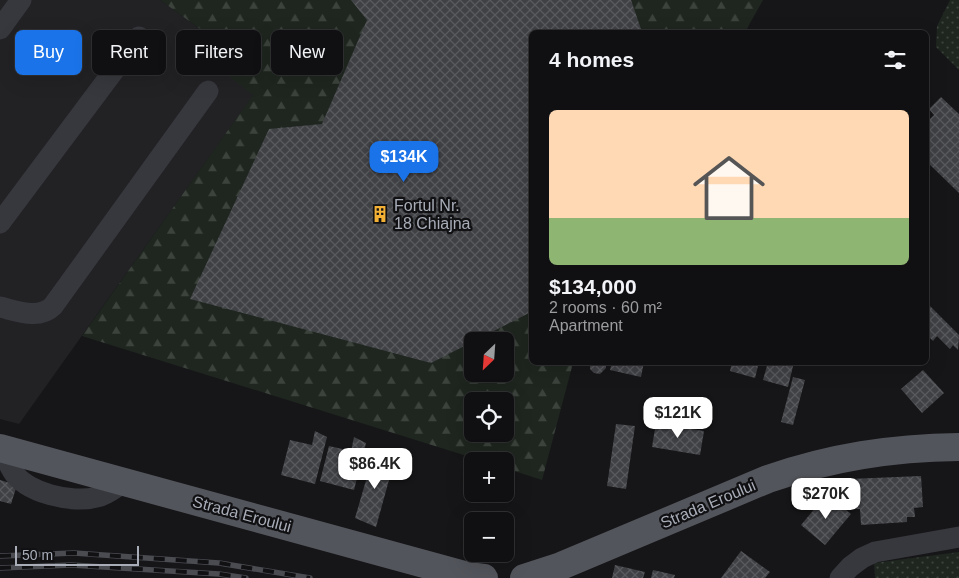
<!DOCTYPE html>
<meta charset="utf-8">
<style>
:root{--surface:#101012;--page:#1e1e20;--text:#f1f3f6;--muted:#9c9d9f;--line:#303032;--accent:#1a73e8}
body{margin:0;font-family:Helvetica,sans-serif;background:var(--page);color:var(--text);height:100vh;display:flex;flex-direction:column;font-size:19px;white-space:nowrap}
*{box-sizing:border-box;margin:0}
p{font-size:16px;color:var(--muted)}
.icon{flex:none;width:28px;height:28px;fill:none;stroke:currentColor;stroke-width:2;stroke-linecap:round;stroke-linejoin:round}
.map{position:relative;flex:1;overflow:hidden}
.side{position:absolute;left:529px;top:30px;width:400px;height:335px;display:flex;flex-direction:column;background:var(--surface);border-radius:8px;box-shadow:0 5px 20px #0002,0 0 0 1px var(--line)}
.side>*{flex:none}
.guide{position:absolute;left:15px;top:30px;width:439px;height:45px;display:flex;gap:10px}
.needle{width:32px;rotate:205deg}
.controls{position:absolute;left:464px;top:332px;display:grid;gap:10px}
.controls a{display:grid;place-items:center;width:50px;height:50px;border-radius:8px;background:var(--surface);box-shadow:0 5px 20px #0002,0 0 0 1px var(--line);font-size:25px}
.scale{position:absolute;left:15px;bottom:12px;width:124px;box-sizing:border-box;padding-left:5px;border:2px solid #a8adb8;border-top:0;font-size:14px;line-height:18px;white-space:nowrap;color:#a8adb8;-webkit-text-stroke:4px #111113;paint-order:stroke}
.price{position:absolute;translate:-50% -42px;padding:0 11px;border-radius:10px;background:#fff;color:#222;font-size:16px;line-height:32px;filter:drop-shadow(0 1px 2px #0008)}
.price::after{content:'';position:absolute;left:50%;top:30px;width:15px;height:11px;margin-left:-8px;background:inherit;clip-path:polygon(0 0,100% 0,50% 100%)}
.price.selected{background:var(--accent);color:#fff}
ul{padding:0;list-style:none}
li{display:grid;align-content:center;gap:10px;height:265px;padding:0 20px}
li+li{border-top:1px solid var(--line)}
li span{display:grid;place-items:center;height:155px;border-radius:8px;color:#555}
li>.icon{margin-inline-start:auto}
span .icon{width:90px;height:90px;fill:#fffc;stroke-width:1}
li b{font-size:21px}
h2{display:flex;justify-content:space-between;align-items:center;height:60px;padding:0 20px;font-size:21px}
.tag{padding:0 18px;border-radius:8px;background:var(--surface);box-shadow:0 5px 20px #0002,0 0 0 1px var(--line);font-size:18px;line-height:45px}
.tag.selected{background:var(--accent);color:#fff}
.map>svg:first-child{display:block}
.built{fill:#222225}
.grass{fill:url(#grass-dots)}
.forest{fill:url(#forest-firs);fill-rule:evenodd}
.building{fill:url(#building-cross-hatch)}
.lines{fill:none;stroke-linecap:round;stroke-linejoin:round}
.minor{stroke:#37383d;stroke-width:21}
.major{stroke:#53555c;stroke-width:28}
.rail-casing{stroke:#4a4c52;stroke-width:5.5}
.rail{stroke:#111113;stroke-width:4;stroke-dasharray:11;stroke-linecap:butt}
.labels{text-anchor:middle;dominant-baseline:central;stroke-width:4.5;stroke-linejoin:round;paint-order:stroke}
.poi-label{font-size:16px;fill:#a8adb8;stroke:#111113;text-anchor:start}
.street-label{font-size:16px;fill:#a8adb8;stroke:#111113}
</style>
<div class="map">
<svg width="959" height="578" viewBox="0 0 959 578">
<defs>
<pattern id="grass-dots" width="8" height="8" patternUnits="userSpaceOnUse" patternTransform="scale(1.25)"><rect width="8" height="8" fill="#1e261f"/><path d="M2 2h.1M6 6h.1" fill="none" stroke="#3c433d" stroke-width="1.8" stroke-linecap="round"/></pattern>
<pattern id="forest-firs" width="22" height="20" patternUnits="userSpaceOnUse" patternTransform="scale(1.25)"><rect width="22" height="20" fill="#1e261f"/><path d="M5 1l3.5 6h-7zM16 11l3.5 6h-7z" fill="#3c433d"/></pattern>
<pattern id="building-cross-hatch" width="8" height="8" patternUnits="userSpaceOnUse" patternTransform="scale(1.25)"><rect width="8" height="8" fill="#404145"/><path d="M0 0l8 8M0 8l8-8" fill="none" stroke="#595a5e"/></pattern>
</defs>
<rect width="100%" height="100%" fill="#161618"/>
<!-- built -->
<polygon class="built" points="0,0 160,0 243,60 254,94 19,424 0,419"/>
<!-- grass -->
<g class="grass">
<polygon points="950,0 959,0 959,70 936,47 937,26"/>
<polygon points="959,552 959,578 875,578 874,563"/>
</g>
<!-- forest -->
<path class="forest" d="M160,0H763L745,32H531V362L573,363L542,480L505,468V461H483L82,336L253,95L230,77L243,60ZM472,341H505V374H472ZM472,401H505V434H472Z"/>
<!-- building -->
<g class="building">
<polygon points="351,0 631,0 642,32 531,32 531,312 431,363 190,299 269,129 322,124 367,20"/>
<polygon points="941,97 959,114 959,193 926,161 926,123 934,115 929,109"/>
<polygon points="926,302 959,335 958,350 953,345 950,349 937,336 933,341 926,334"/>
<polygon points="590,362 606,362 606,368 600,374 594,373 590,369"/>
<polygon points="612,362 644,362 641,377 610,370"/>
<polygon points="732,362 759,362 755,378 730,371"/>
<polygon points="768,362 794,362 788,387 763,380"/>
<polygon points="923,370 944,393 922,413 901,389"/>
<polygon points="793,377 805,380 793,425 781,422"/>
<polygon points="656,423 704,431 700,455 652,447"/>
<polygon points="616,424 635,426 626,489 607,486"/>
<polygon points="315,431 327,437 315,484 281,475 290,440 312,445"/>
<polygon points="354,437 366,443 354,490 320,481 329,446 351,451"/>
<polygon points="374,453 394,462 376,527 355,518"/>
<polygon points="921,476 923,507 914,508 915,517 907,517 907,522 861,525 860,509 850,509 849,479"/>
<polygon points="0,480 17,485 11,504 0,501"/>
<polygon points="827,494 851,514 825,545 801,525"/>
<polygon points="741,551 770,572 765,578 721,578"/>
<polygon points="615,565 645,572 643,578 612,578"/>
<polygon points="653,570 675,575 674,578 651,578"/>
</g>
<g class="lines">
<!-- minor -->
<g class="minor">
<polyline points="0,29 21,0"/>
<polyline points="0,223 139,37"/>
<path d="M0,307C17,311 39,320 53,306L208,91"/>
<path d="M3,449C6,456 8,464 12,470C25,493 73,504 97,497C107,495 116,487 124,482"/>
<polyline points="840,578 850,567 862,558 875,552 959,537"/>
</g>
<!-- major -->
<g class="major">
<polyline points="0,448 468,576 484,578"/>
<path d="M524,578L561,566L768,479C832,457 891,448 959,447"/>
</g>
<!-- rail casing -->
<g class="rail-casing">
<g id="rail">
<polyline points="0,556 74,553 219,563 310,578"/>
<polyline points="0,568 71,565 219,574 246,578"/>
</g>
</g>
<!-- rail -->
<use href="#rail" class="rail"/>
</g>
<!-- icons -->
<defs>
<g id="building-bare" transform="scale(1.35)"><path d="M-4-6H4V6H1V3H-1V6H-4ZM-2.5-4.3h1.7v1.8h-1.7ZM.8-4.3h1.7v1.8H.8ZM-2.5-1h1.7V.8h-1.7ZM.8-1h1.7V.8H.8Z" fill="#f2b134" stroke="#111113" stroke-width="2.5" paint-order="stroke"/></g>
</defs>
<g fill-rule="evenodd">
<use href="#building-bare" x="380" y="214"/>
</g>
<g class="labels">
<!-- poi labels -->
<g class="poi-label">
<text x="394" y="205">Fortul Nr.<tspan x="394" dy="18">18 Chiajna</tspan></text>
</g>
<!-- street labels -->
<g class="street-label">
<text transform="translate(708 504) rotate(-23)">Strada Eroului</text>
<text transform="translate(242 514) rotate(15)">Strada Eroului</text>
</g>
</g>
</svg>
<div class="controls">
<a><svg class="needle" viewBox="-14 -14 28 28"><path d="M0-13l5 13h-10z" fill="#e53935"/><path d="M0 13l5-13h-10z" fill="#9c9d9f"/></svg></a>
<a><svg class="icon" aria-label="locate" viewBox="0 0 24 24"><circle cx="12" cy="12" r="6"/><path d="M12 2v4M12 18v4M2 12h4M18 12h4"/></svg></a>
<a>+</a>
<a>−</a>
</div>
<div class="scale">50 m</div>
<b class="price selected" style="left:404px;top:183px">$134K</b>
<b class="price" style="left:678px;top:439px">$121K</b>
<b class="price" style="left:375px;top:490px">$86.4K</b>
<b class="price" style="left:826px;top:520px">$270K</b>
<div class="guide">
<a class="tag selected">Buy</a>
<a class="tag">Rent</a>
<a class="tag">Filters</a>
<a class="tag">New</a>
</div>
<section class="side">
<h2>4 homes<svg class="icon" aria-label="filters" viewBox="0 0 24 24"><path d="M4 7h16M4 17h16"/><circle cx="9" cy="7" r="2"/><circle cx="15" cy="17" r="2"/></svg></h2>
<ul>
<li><span style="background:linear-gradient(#ffd9b3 70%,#8fb573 0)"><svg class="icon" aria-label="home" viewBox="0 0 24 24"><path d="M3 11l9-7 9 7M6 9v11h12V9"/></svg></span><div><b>$134,000</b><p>2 rooms · 60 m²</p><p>Apartment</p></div></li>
</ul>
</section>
</div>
